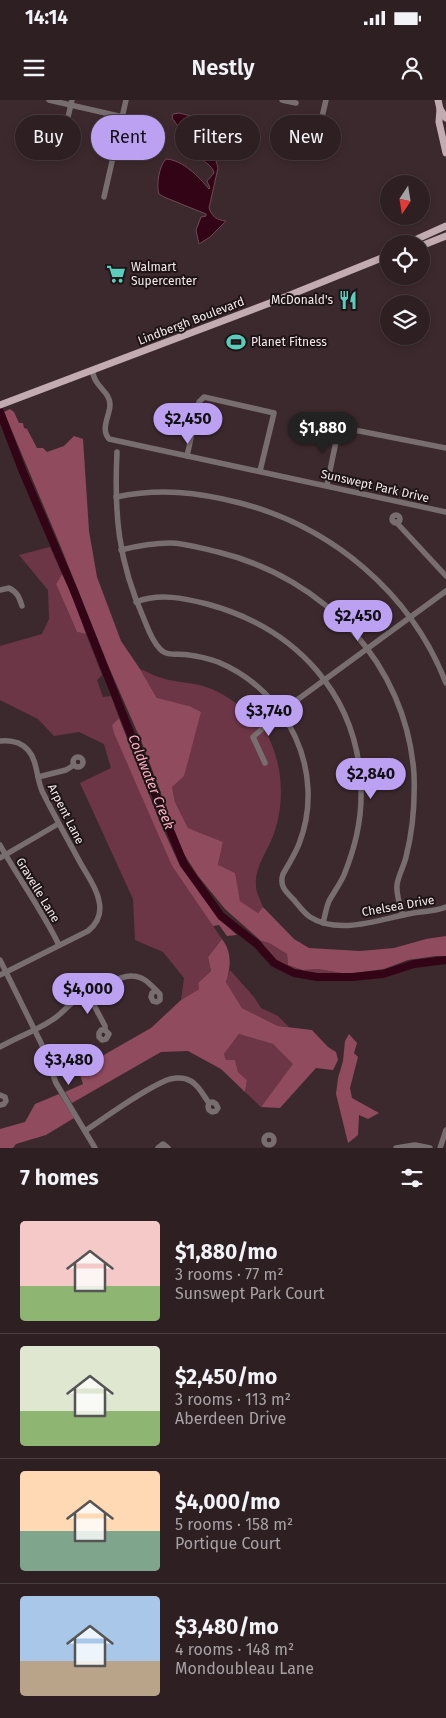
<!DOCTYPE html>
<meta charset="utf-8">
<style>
:root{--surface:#2d1f22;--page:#392c2f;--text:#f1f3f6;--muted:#a7a2a5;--line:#483d40;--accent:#bca0f2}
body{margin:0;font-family:"Fira Sans",sans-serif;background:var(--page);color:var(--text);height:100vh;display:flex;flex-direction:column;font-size:19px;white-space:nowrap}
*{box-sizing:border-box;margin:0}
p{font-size:16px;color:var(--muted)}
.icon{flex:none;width:28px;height:28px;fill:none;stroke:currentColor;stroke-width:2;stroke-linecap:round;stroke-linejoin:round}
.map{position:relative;height:1048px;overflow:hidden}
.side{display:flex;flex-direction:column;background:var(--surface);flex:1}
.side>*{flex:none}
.guide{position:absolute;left:15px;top:15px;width:416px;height:45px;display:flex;gap:10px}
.needle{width:32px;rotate:192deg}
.tools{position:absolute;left:380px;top:75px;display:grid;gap:10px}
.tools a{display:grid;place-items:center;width:50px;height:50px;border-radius:50%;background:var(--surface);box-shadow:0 2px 8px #0003,0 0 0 1px var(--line);font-size:25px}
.price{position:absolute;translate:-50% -42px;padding:0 11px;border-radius:18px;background:var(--accent);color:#111;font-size:16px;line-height:32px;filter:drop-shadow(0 1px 2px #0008)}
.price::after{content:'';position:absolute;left:50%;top:30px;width:15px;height:11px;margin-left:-8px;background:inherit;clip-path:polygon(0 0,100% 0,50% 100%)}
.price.active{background:#222;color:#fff}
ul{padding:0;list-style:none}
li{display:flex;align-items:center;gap:15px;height:125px;padding:0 20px}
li+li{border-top:1px solid var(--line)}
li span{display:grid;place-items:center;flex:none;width:140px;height:100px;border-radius:5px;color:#555}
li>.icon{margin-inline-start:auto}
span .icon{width:60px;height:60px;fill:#fffc;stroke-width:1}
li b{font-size:21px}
h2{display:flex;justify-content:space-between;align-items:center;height:60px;padding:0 20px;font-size:21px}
.pill{padding:0 18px;border-radius:22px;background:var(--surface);box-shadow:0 2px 8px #0003,0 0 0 1px var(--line);font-size:18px;line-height:45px}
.pill.active{background:var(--accent);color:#111}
.status{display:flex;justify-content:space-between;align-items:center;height:35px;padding:0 25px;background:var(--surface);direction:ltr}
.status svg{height:14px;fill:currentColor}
header{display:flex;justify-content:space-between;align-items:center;height:65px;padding:0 20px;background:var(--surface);font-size:22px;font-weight:600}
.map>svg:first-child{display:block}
.green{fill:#6d3646}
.forest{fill:#904b5f}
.water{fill:#330415;stroke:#6e4956}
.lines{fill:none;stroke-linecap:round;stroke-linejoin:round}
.river{stroke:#330415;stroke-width:8}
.minor{stroke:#786e70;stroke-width:5.5}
.major{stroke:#c2acb1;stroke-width:7}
.labels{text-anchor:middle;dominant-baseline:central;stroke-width:4;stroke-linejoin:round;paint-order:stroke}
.poi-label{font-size:12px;fill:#f7eaed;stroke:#1d1416;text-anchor:start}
.street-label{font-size:12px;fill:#f7eaed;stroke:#1d1416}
.water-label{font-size:14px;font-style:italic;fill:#fdabbf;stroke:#1d1416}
</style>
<div class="status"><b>14:14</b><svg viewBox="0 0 49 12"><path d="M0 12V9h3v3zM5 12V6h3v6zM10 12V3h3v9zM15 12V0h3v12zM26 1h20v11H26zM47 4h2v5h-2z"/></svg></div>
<header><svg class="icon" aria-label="menu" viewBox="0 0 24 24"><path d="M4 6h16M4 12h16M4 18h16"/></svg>Nestly<svg class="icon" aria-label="person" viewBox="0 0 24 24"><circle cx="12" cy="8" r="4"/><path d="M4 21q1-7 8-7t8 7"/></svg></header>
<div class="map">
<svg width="446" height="1048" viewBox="0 0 446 1048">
<rect width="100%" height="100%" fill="#3c292d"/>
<!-- green -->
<g class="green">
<polygon points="50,447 62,474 56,484 77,532 86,534 102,575 97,580 103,597 111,596 119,618 112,625 172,766 222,839 208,857 211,871 198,883 199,889 181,900 184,878 163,852 135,840 133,799 80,683 111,668 104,644 79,632 54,636 38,619 0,600 0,546 42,534 49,519 48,490 19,455"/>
<path d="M140,569C148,572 156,577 165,579C184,584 201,582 220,593C233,600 255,616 264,629C283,661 286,701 273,736C267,752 254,768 256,786C256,793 261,801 263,807L258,813L240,801L234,773L218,766L223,742L188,728L175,702L172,687L189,606L158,599Z"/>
<path d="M261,841L269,843L287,854L288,865L303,870L318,869L347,874C313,876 279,877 261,841Z"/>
<polygon points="230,870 254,897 261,908 278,916 289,927 278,926 242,908 226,882"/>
<polygon points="239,934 273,944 294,964 261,1007 245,992 247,980 238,972 235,960 226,960 224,954"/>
</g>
<!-- forest -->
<g class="forest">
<polygon points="10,309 14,312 19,323 23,323 24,328 27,329 37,348 43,348 47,352 64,346 74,336 83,339 89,431 97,477 121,541 140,569 157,598 189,606 201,612 184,676 172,687 175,702 188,728 223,742 218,765 235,773 240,801 258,813 263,807 294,839 309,848 360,851 394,848 426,839 446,836 446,856 436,856 408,860 384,869 347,874 318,869 303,870 288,865 287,854 269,843 261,841 225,809 198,776 184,754 163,706 161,693 142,643 108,565 60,445 4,312"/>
<polygon points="62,474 71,492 86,534 77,532 56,484"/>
<polygon points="119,618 159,720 180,766 219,819 237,835 227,836 219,825 213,826 172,766 114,633 112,625"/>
<path d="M222,839C232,852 231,867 226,882L242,908L278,926L312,930L328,947L336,952L338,960L333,970L316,968L280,1008L261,1007L293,964L273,944L239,934L224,954L226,960H235L238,972L247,980L245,992L221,969L188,951L161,952L72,1003L65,992L83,984L77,965L102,956L151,928L181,900L199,889L198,883L211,871L208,857Z"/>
<polygon points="349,934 357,943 354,953 358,957 350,988 352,998 379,1013 368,1019 359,1015 358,1035 348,1043 336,994 338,978 343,961 345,941"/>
<polygon points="59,994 74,1018 46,1035 16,1044 13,1048 0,1048 0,1029 25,1022 35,1004"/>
</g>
<!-- water -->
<path class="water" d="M179,13L207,20L219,56L220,60L216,61L218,68L209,108C212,117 217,120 226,121L210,137L199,144L196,130L201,117L206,116V114L164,97L159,94C156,85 159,66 166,59C183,60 199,77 209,89L210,88L207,81L214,73C212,64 203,62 197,56C187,44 182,30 172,18L173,14Z"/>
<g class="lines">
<!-- river -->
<polyline class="river" points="0,312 23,372 74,491 137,650 184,764 221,816 257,844 274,863 294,873 317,877 352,877 383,874 414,864 446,860"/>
<!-- minor -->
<g class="minor">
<polyline points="49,0 149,23"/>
<polyline points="282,0 296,3"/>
<polyline points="322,17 326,0"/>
<polyline points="59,56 72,0"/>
<polyline points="104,97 126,0"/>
<path d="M92,270C93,274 94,278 96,281C101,290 110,294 110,305C110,315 100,329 109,339L446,412"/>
<path d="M117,352C114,414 118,461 144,519C148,529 152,541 160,549C167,557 179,553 189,555C198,556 209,559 218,562C288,591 327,672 299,744C295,754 289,764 283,774C279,786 286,792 294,800C299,806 304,813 310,817C338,835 378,820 408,814C420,811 435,812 446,807"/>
<polyline points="187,356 199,302 204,297 274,313 260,371"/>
<polyline points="327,385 339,327 446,348"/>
<path d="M116,397C160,388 197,392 240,403C332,427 411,493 446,583"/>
<circle cx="396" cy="419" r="4"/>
<polyline points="396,422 446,476"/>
<path d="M121,450C137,446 154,443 170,443C186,443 203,449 218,452C324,478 406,563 414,674C415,701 413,730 406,757C404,766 398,776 397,785C396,795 400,806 403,815"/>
<path d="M0,490L9,488C18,493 19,497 22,506"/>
<path d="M136,502C159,493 184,498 207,504C296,528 359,595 361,690C362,719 355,748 344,775C340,784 334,792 329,801C326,808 325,816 323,823"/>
<path d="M0,641C10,640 21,642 28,650C38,661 36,679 43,693C55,717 68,740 81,764C87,775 97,788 99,801C102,814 98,823 88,831L0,875"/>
<circle cx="78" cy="662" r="5"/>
<polyline points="265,663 253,637 282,611 446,491"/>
<polyline points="38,677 66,670 74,665"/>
<path d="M0,745C19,779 42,810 59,845"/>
<polyline points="0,758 58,724"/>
<polyline points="0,860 41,943 56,983 95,1048"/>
<polyline points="88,894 105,926 105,930 109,934 106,939 102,940 99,937 99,933 101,930 105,930"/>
<path d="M0,947C17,937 36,931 52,920C61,915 67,906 76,900C87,893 120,875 132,876C145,876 152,887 160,894V900L157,902L153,901L151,897L152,893L155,891"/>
<polyline points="0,995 5,997 6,1001 4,1004 0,1005"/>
<path d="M85,1031C109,1015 141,991 167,980C172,978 181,977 186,979C197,982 203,995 209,1003L208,1007L209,1010L212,1012L216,1011L218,1008L216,1004L213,1002L209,1003"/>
<circle cx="269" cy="1040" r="5"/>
<polyline points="158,1048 163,1044 168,1048"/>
<polyline points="396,1048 415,1045 430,1048"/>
<polyline points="440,1048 446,1030"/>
</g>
<!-- major -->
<g class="major">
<polyline points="438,0 440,9 446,18"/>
<polyline points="440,9 439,22 446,53"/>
<polyline points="406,144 446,126"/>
<polyline points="421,146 446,136"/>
<polyline points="0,305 275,201 389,155"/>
</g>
</g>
<!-- icons -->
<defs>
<g id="supermarket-bare" transform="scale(1.5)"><path d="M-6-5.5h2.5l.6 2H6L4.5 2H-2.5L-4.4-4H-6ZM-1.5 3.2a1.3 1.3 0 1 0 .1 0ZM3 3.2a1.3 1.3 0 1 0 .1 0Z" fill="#59cebe" stroke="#1d1416" stroke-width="2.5" paint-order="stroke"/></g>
<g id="restaurant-bare" transform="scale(1.5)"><path d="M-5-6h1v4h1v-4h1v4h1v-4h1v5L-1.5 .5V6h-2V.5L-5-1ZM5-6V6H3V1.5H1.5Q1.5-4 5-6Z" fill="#59cebe" stroke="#1d1416" stroke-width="2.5" paint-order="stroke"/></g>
<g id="stadium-bare" transform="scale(1.5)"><path d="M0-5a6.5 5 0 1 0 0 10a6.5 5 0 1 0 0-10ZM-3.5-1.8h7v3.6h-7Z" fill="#59cebe" stroke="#1d1416" stroke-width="2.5" paint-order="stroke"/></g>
</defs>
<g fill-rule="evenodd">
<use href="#supermarket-bare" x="116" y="174"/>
<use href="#restaurant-bare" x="348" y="200"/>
<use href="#stadium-bare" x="236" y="242"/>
</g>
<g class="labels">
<!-- poi labels -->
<g class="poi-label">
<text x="131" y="167">Walmart<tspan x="131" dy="14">Supercenter</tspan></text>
<text x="333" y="200" text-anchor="end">McDonald's</text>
<text x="251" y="242">Planet Fitness</text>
</g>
<!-- street labels -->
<g class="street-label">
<text transform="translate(191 221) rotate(-21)">Lindbergh Boulevard</text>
<text transform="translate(375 386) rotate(13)">Sunswept Park Drive</text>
<text transform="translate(66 714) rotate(63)">Arpent Lane</text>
<text transform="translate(38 790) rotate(59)">Gravelle Lane</text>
<text transform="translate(398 806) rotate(-10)">Chelsea Drive</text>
</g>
<!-- water labels -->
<g class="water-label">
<text transform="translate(151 682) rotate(68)">Coldwater Creek</text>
</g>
</g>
</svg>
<div class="tools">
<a><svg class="needle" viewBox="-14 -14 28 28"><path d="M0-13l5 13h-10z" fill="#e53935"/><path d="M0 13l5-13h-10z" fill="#a7a2a5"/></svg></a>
<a><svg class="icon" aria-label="locate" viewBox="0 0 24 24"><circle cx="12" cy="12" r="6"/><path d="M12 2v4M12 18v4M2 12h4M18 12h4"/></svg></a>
<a><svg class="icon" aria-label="layers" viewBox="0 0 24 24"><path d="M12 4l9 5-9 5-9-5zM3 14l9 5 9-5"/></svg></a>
</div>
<b class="price" style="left:188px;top:345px">$2,450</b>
<b class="price active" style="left:323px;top:354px">$1,880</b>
<b class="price" style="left:358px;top:542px">$2,450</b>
<b class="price" style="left:269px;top:637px">$3,740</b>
<b class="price" style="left:371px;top:700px">$2,840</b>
<b class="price" style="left:88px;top:915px">$4,000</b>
<b class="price" style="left:69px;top:986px">$3,480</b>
<div class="guide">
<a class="pill">Buy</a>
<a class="pill active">Rent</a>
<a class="pill">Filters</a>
<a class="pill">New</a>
</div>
</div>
<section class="side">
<h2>7 homes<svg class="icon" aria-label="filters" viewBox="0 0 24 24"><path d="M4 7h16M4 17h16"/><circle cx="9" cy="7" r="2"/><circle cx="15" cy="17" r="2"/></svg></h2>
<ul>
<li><span style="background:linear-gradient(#f6c9c9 65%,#8fb573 0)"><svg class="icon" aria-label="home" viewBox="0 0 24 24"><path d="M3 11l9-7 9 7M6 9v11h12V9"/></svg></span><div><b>$1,880/mo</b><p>3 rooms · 77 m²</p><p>Sunswept Park Court</p></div></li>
<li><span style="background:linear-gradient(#dfe7d0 65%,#8fb573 0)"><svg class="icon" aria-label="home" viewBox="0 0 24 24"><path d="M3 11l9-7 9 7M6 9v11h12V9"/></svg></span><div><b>$2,450/mo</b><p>3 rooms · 113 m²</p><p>Aberdeen Drive</p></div></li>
<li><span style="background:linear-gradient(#ffd9b3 60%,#7fa58c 0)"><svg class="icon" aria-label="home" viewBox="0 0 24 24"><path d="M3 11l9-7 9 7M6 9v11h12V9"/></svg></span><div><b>$4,000/mo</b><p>5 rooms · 158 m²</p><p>Portique Court</p></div></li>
<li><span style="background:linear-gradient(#a9c7e8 65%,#b9a48a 0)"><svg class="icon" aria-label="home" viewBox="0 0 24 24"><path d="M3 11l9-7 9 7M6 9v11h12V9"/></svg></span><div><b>$3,480/mo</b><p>4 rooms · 148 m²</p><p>Mondoubleau Lane</p></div></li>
</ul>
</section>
